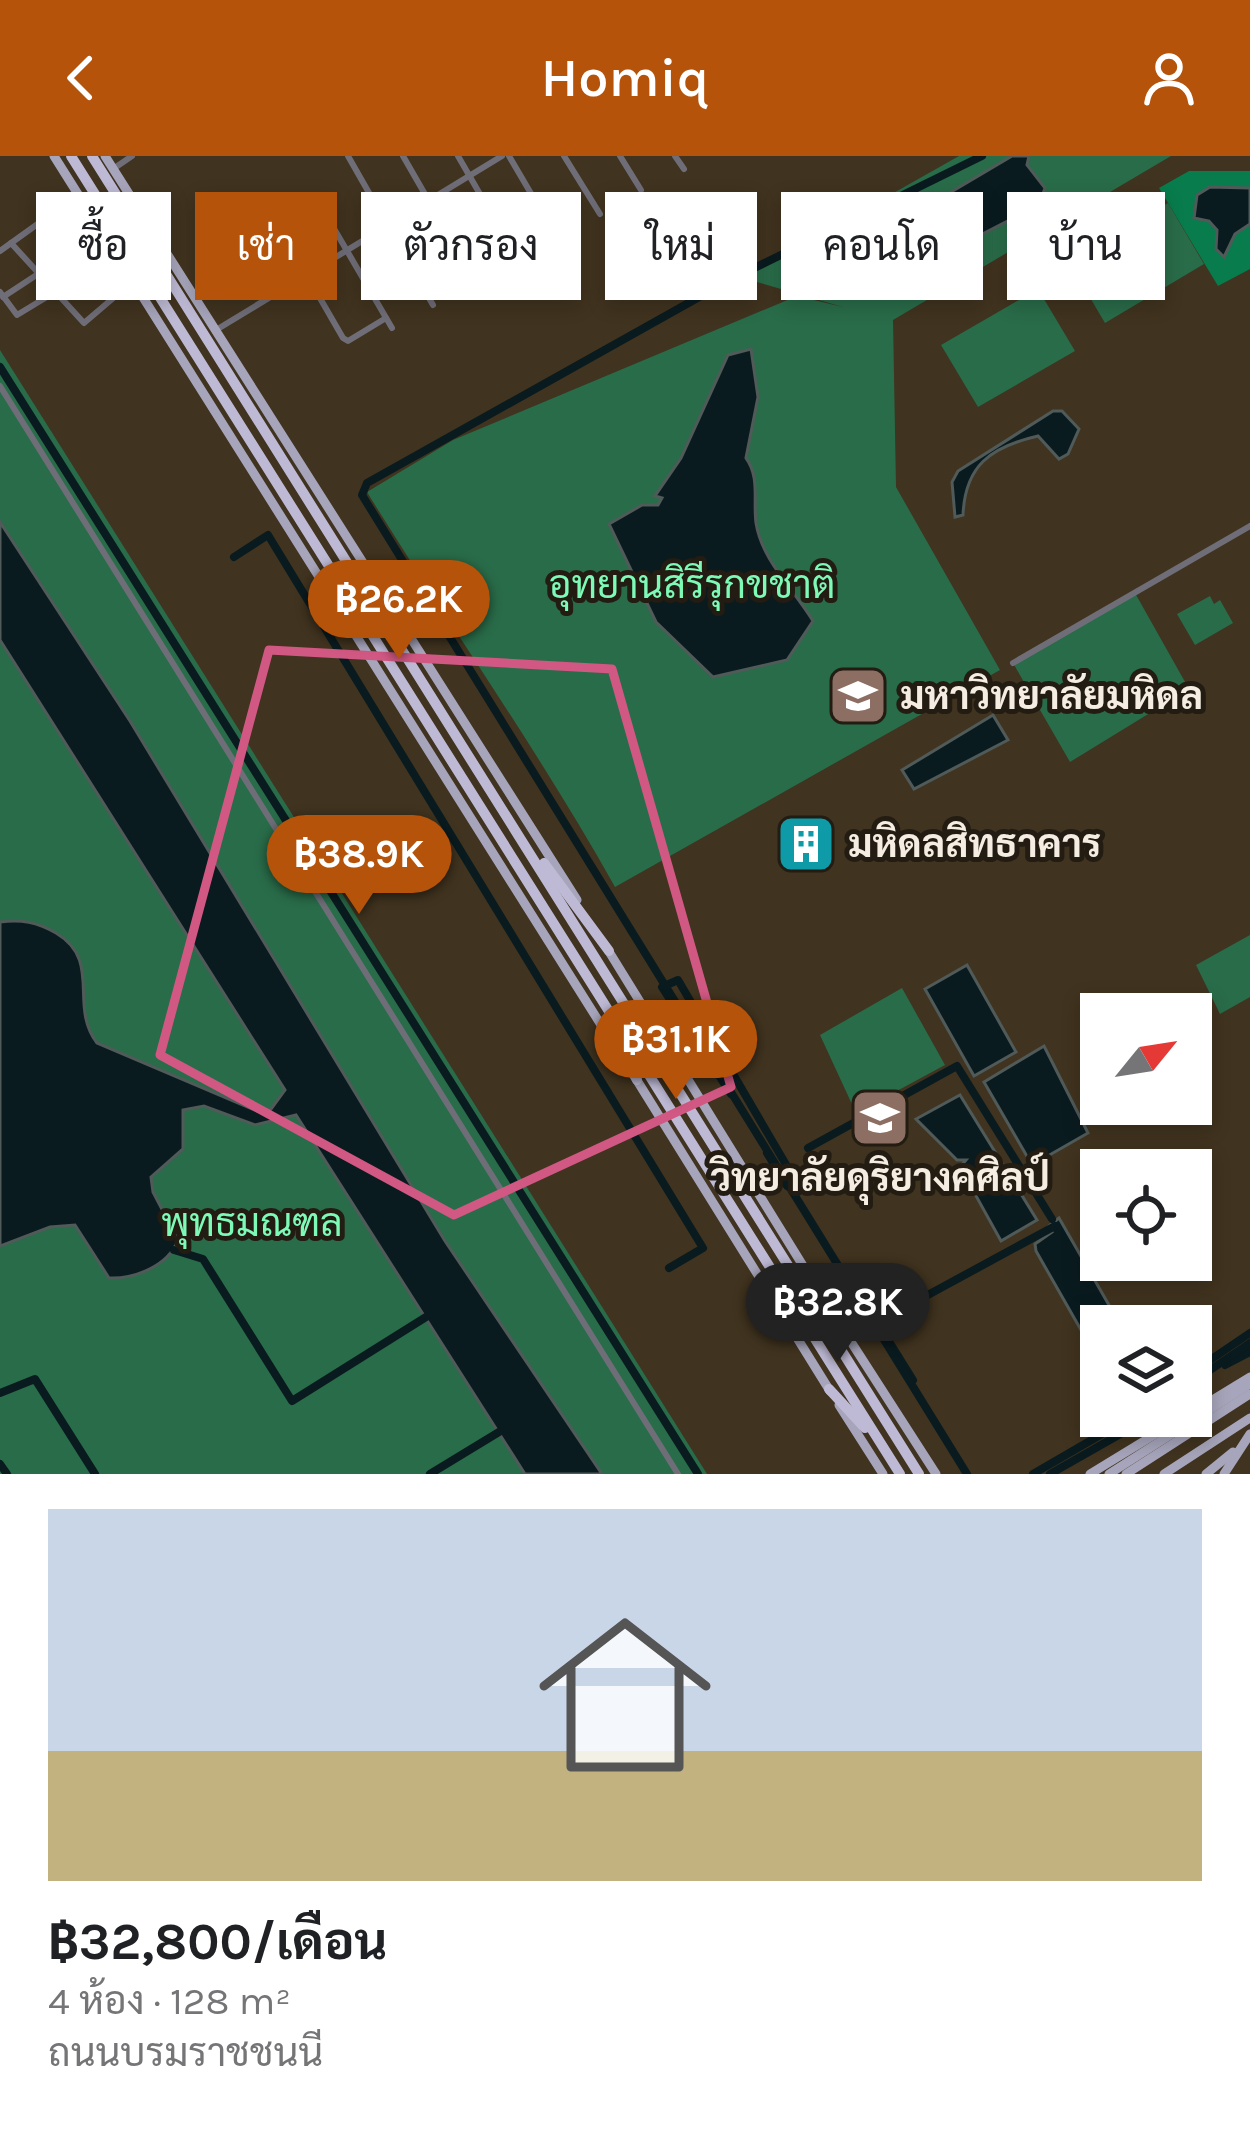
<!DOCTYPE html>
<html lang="th">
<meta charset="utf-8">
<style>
:root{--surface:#fff;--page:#f6f6f6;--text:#202124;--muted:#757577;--accent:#b45309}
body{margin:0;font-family:Karla,Sarabun,sans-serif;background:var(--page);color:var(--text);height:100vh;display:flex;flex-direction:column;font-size:45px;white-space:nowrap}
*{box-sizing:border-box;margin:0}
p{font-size:39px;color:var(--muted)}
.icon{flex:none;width:66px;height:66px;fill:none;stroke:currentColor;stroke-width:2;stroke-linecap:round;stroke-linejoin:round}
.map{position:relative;height:1318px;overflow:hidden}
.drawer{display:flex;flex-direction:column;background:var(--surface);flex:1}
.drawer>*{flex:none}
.banner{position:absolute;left:36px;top:36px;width:1179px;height:108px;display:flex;gap:24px}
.needle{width:78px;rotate:60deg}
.tools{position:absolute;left:1080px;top:837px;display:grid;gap:24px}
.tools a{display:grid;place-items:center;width:132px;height:132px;border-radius:0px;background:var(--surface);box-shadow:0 6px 18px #0003;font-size:60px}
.price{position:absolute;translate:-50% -102px;padding:0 27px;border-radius:42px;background:var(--accent);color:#fff;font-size:39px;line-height:78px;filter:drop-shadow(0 3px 6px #0008)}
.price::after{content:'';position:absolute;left:50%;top:72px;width:36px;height:27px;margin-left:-18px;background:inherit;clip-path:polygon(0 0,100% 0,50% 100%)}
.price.selected{background:#222;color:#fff}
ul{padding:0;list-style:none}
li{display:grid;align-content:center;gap:24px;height:636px;padding:0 48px}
li span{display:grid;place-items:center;height:372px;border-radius:0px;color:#555}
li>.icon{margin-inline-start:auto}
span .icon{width:216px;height:216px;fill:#fffc;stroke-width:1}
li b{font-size:51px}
.tag{padding:0 42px;border-radius:0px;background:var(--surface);box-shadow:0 6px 18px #0003;font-size:42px;line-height:108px}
.tag.selected{background:var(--accent);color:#fff}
header{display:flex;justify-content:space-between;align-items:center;height:156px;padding:0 48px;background:var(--accent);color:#fff;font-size:54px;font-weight:600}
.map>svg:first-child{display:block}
.green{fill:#296c49}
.forest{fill:#087c4c}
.water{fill:#0a1b1f;stroke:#505a59;stroke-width:3}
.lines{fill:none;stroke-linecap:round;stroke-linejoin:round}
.canal{stroke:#0a1b1f;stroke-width:8}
.minor{stroke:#6f6e78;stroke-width:6}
.major{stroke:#a7a5bb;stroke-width:9}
.highway{stroke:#bebad5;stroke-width:10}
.marked{fill:none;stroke:#d15883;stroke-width:9;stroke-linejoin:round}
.labels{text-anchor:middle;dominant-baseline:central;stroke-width:10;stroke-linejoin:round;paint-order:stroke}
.park-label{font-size:39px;fill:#7cfab6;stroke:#221c13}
.poi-label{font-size:39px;font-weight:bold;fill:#f5ede1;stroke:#221c13;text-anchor:start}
</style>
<header><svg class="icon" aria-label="back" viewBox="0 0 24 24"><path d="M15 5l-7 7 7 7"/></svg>Homiq<svg class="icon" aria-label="person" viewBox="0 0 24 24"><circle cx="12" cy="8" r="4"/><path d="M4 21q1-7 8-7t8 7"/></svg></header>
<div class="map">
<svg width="1250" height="1318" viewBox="0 0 1250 1318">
<rect width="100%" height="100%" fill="#40331f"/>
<!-- green -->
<g class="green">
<path d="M959,0H1171L893,164L896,331L1000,514L615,731C539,595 448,468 367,336L453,284L797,140L843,151L743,122Z"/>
<polygon points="1168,47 1204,108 1105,167 1069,106"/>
<polygon points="1038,133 1075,195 978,251 941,189"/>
<polygon points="0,194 616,1173 707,1318 0,1318"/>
<polygon points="1135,437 1189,533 1070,606 1013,507"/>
<polygon points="1210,440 1214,448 1220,444 1233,467 1195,489 1177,458"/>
<polygon points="1250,779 1250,841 1220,858 1196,809"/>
<polygon points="902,832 945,909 856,957 820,879"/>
</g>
<!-- forest -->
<polygon class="forest" points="1189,15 1250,15 1250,113 1218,130 1159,32"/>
<!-- water -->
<g class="water">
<polygon points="1012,0 1029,0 1027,9 1045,32 1039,49 930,105 917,103 894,79 902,65"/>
<polygon points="1210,31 1250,32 1250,68 1235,78 1224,101 1216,93 1217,74 1209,65 1194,62 1197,39"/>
<path d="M751,193L758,241L746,302C760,321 753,344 756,367C762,405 794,433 813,465L787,504L713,521L656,466L609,368L642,349H658L662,342L655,340L681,302L728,199Z"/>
<path d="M1053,255H1062L1079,273L1068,298L1059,303L1038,280C990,291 965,310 963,359L955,361L952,326L958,315Z"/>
<path d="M0,366L130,565L445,1085L602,1318H525L296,959L255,969L204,950L183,954V993L151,1021L153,1036L178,1084C168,1110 135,1123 109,1122L75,1069L50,1071L0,1090V766C21,763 37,766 56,777C103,805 68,849 97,887L257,955L271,953L285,934L0,484Z"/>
<polygon points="993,559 1008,584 914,633 902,614"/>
<polygon points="967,809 1016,896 974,920 925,833"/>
<polygon points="1044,890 1088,977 1032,1009 984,926"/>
<polygon points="960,939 1037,1064 1001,1085 960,1011 966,1004 957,1004 916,963"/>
<polygon points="1059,1062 1121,1170 1101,1170 1101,1209 1036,1095 1035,1088 1052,1076 1049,1070"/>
</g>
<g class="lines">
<!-- canal -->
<g class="canal">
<polyline points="0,211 698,1318"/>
<polyline points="234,401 268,379 703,1092 669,1112"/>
<polyline points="731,938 662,831 678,824 788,1012"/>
<polyline points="808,992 957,910 1052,1063"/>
<polyline points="767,997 787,1030"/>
<polyline points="174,1094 203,1103 292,1245 426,1161"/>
<polyline points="867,1150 913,1224"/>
<polyline points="878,1166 1055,1070"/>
<polyline points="1225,1209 1250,1196"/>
<polyline points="1191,1217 1250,1177"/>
<polyline points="1191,1227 1250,1187"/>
<polyline points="0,1237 35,1223 95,1318"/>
<polyline points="0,1308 7,1318"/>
<polyline points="430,1318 499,1276"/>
<polyline points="967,1318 362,339 367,327 726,126 982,0"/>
<polyline points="1033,1318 1133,1260"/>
<polyline points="1050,1318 1152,1260"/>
</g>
<!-- minor -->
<g class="minor">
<polyline points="348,0 433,149"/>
<polyline points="403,0 475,125"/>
<polyline points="458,0 507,85"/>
<polyline points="509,0 536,46"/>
<polyline points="564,0 600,58"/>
<polyline points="620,0 641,34"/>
<polyline points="675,0 684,13"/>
<polyline points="113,13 132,0"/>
<polyline points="268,52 343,182 348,185 386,162"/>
<polyline points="329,64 392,172"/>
<polyline points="11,87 84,167 132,126"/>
<polyline points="0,95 78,39"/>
<polyline points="0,136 17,159 55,136"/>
<polyline points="3,141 38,118"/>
<polyline points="216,174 502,0"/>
<polyline points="0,230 678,1318"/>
<polyline points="1013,507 1250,370"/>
</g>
<!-- major -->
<g class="major">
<polyline points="54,0 620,899"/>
<polyline points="105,0 577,744"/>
<polyline points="608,794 826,1147"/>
<polyline points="633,918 830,1235"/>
<polyline points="835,1161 936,1318"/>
<polyline points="839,1249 883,1318"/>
<polyline points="1191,1257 1250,1221"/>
<polyline points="1090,1318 1185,1260"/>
<polyline points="1109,1318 1250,1228"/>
<polyline points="1126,1318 1250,1238"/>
<polyline points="1164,1318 1250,1262"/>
<polyline points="1206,1318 1233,1296"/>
<polyline points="1224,1318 1250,1278"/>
</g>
<!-- highway -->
<g class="highway">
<polyline points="71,0 900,1318"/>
<polyline points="92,0 919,1318"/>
<polyline points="544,707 609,795"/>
<polyline points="612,873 637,924"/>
<polyline points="822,1141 837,1177"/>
<polyline points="829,1233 865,1272"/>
</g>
</g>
<!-- marked area -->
<path class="marked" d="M269,494L612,513L731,931L454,1059L160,899Z"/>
<!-- icons -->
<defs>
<g id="university-square" transform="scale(3)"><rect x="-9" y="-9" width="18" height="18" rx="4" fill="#8d6e63" stroke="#221c13"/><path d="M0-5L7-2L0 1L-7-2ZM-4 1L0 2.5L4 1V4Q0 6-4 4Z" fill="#fff"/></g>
<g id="building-square" transform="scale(3)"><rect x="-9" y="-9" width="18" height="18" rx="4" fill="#0f9aa8" stroke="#221c13"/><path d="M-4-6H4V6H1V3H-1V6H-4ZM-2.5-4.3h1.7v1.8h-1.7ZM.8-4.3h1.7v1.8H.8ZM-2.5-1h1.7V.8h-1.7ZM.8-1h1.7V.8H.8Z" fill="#fff"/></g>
</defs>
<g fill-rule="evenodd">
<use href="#university-square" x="858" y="540"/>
<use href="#building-square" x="806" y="688"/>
<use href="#university-square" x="880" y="962"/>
</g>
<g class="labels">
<!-- park labels -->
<g class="park-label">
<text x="692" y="429">อุทยานสิรีรุกขชาติ</text>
<text x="252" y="1067">พุทธมณฑล</text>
</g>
<!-- poi labels -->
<g class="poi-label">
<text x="900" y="540">มหาวิทยาลัยมหิดล</text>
<text x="848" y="688">มหิดลสิทธาคาร</text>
<text x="880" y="1022" text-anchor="middle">วิทยาลัยดุริยางคศิลป์</text>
</g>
</g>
</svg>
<div class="tools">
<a><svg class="needle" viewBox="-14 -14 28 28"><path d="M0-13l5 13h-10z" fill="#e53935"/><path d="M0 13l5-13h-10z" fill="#757577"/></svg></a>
<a><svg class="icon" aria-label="locate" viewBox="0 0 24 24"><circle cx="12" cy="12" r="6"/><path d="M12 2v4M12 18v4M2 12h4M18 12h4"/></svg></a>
<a><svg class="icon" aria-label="layers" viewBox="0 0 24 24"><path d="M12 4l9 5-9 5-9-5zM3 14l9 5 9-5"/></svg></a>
</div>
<b class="price" style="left:399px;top:506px">฿26.2K</b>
<b class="price" style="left:359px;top:761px">฿38.9K</b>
<b class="price" style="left:676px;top:946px">฿31.1K</b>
<b class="price selected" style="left:838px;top:1209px">฿32.8K</b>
<div class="banner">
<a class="tag">ซื้อ</a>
<a class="tag selected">เช่า</a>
<a class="tag">ตัวกรอง</a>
<a class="tag">ใหม่</a>
<a class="tag">คอนโด</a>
<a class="tag">บ้าน</a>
</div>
</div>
<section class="drawer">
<ul>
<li><span style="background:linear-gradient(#c9d6e8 65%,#c2b280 0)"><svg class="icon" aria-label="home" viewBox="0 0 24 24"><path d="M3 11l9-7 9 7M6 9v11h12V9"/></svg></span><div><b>฿32,800/เดือน</b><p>4 ห้อง · 128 m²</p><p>ถนนบรมราชชนนี</p></div></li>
</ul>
</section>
